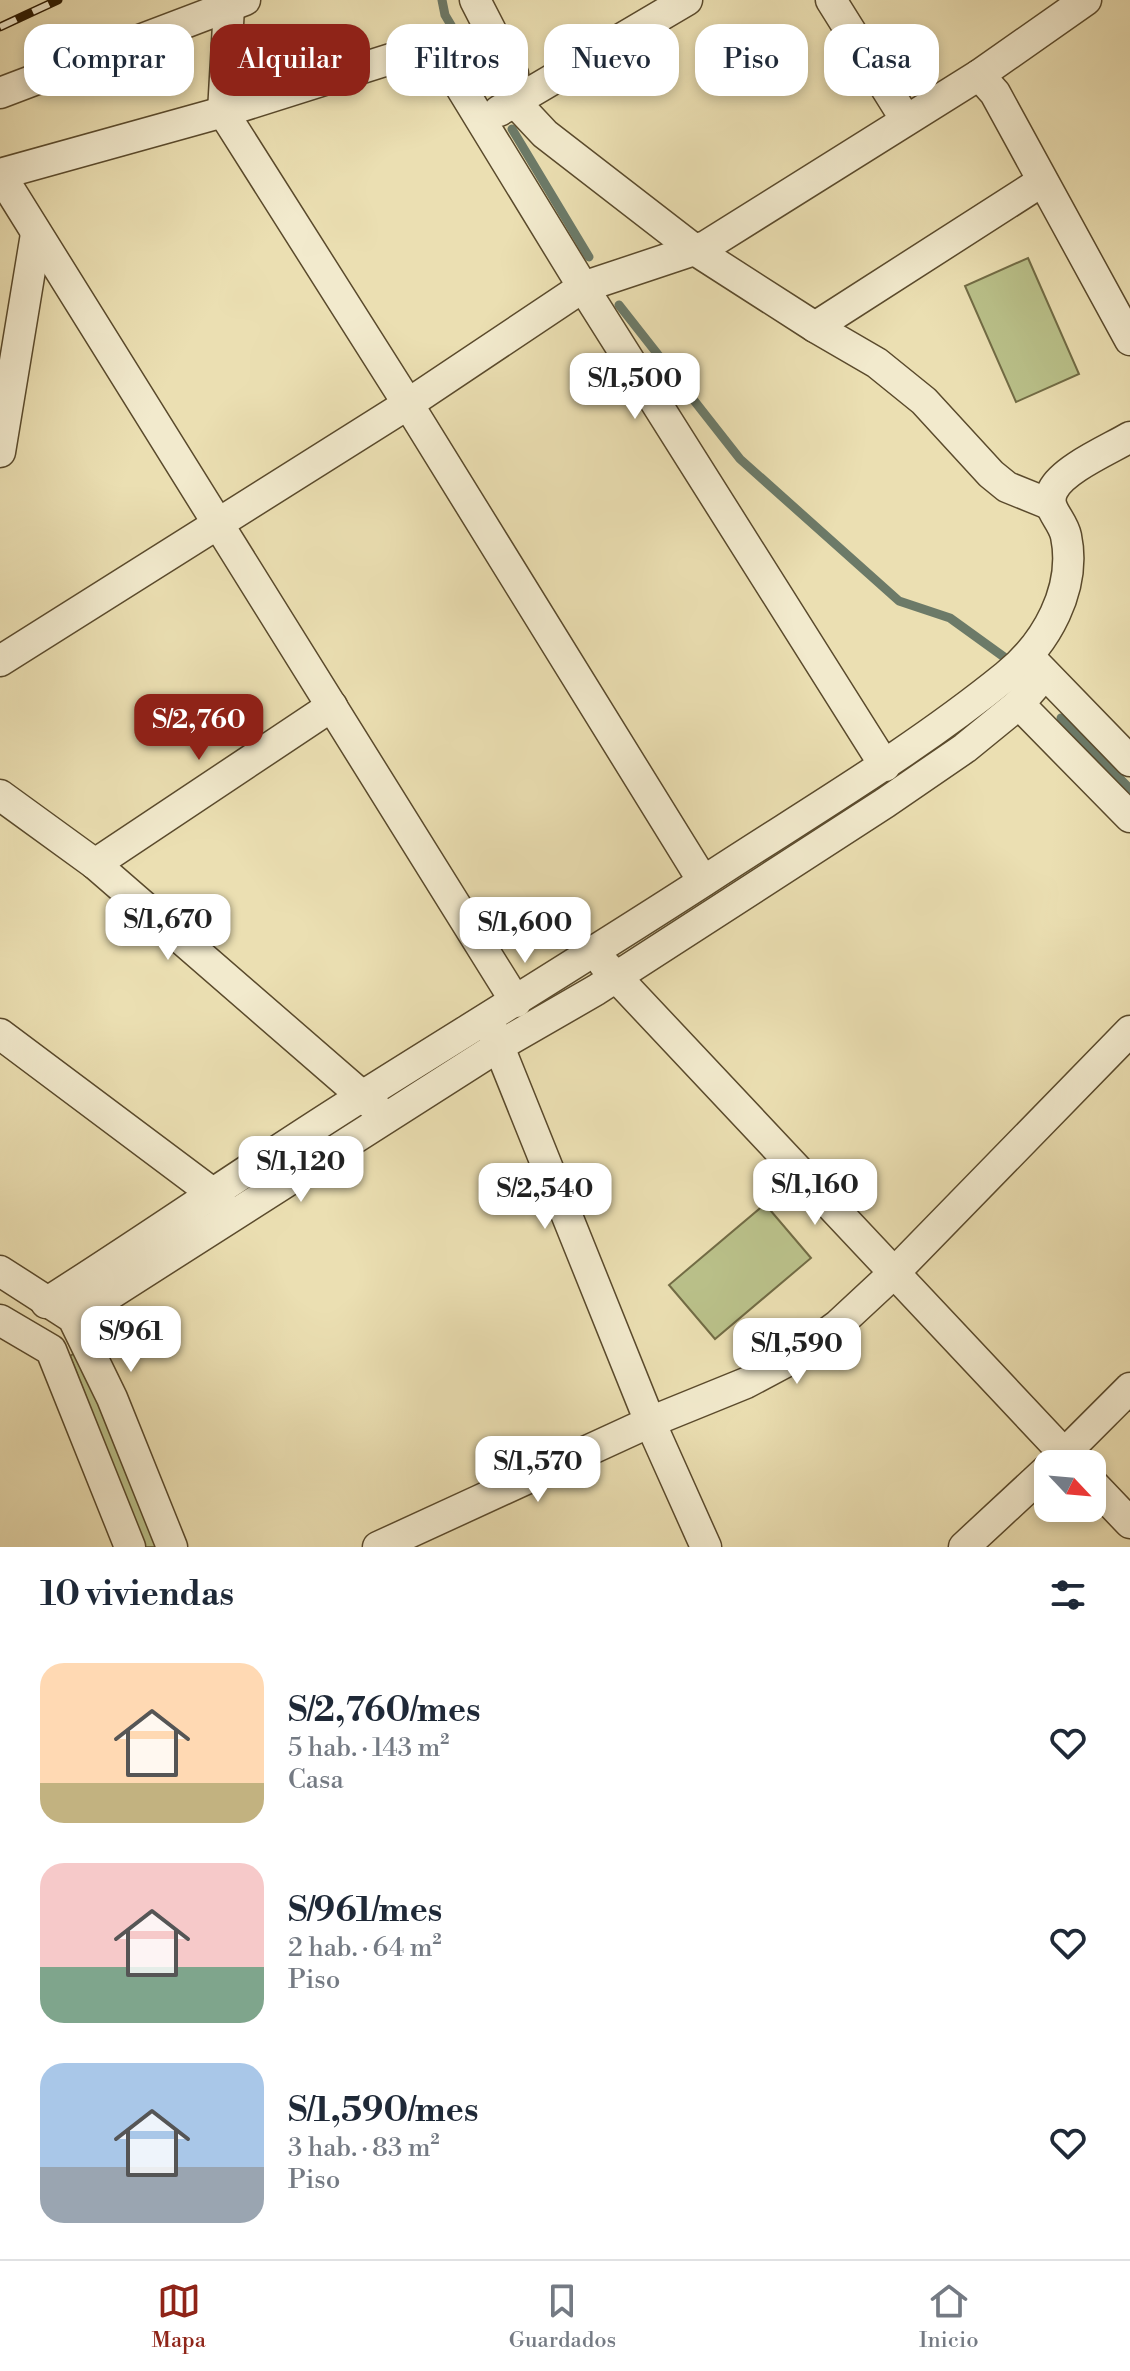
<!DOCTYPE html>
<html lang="es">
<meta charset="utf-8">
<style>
:root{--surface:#fff;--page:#f2f2f3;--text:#1f2937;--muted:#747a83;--line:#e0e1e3;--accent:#8f2418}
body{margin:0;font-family:"Libre Bodoni",serif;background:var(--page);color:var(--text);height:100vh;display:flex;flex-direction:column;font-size:30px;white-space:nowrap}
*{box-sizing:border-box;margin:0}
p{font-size:26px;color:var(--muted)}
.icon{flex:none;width:44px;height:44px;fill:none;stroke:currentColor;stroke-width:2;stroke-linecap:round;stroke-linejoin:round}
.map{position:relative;height:1547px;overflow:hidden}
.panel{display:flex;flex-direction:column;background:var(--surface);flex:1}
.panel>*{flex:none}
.top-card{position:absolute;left:24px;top:24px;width:1082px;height:72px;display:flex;gap:16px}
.needle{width:52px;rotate:116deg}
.buttons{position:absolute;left:1034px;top:1450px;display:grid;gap:16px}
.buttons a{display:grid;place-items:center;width:72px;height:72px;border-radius:16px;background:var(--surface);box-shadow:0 4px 12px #0003;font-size:40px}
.price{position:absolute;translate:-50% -68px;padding:0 18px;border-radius:16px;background:#fff;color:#222;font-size:26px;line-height:52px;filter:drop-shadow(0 2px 4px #0008)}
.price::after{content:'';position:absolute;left:50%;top:48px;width:24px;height:18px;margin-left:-12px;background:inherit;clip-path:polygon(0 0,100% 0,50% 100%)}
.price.active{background:var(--accent);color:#fff}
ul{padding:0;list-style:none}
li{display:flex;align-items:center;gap:24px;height:200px;padding:0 40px}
li span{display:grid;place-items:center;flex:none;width:224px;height:160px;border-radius:24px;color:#555}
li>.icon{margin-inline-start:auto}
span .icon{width:96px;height:96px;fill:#fffc;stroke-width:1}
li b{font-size:34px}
h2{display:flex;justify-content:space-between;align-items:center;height:96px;padding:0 40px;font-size:34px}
.pill{padding:0 28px;border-radius:24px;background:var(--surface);box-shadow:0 4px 12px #0003;font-size:28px;line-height:72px}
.pill.active{background:var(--accent);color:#fff}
.dock{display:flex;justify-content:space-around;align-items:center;height:112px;border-top:2px solid var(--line);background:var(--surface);font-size:22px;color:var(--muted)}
.dock a{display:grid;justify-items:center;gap:4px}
.dock .active{color:var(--accent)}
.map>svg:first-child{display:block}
.green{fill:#bac18a;stroke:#726c45;stroke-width:2}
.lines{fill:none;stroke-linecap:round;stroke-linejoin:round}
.stream{stroke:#6c7a68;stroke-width:9}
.minor-casing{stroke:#5a4a2c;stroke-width:33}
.minor{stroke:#f2eacd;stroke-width:30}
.rail-casing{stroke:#2a1800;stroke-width:9}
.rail{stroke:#f2eacd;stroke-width:6;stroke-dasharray:18;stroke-linecap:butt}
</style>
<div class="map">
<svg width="1130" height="1547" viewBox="0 0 1130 1547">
<rect width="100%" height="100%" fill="#ebdfb2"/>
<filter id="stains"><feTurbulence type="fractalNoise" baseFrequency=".0025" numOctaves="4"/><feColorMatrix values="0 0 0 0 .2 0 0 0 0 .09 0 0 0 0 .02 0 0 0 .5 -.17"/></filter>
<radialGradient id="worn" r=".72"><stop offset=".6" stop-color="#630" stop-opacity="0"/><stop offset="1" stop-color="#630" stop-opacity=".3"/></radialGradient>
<!-- green -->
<g class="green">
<polygon points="1028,258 1079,374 1016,402 965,286"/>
<polygon points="765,1204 811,1258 715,1339 669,1285"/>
<polygon points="77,1352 157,1547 145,1547 70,1356"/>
</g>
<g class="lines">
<!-- stream -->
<g class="stream">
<polyline points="442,0 445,15 489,89"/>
<polyline points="512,129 589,257"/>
<polyline points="619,305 740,459 899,601 950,618 1004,657"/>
<polyline points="1061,718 1130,789"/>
</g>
<!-- minor casing -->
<g class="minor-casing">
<g id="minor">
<polyline points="475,0 513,74 515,102 545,134 695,250 815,327 1041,182"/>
<polyline points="831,0 906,120"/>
<polyline points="229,7 223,112 408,404 703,881"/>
<polyline points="979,75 995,93 1130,340"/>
<polyline points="0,93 245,0"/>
<polyline points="499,111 687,0"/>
<polyline points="0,174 223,112 435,45 583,287 885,766"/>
<polyline points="0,174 516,1002"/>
<polyline points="815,327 877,363 924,401 991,474 1007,487 1049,504"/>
<polyline points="0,452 36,234"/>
<polyline points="1032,660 1130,761"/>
<polyline points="0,661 408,404 583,287 706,246 979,75 1086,0"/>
<polyline points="1019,704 1130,817"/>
<polyline points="0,795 95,864 376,1108"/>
<polyline points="95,864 332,706"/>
<polyline points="604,964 1074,1464"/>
<polyline points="491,1027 650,1422 706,1547"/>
<polyline points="0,1034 215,1195 225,1209"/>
<polyline points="0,1271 73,1318 112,1398 172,1547"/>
<path d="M46,1303C153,1235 257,1162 364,1095C477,1024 591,954 704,881C806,814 911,753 1006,676C1046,644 1077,589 1066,536C1062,518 1044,508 1053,490C1063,469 1110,449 1130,437"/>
<polyline points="73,1318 499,1046 596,990 885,803 965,748 1019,704 1045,674"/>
<polyline points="0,1320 51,1350 130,1547"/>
<polyline points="1054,1464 1130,1388"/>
<polyline points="1092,1483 1130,1523"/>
<polyline points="378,1547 650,1422 746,1383 793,1358 838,1325 894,1273 1130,1031"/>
<polyline points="964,1547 1048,1469"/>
</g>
</g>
<!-- minor -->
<use href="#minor" class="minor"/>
<!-- rail casing -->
<g class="rail-casing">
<polyline id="rail" points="0,27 58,0"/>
</g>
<!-- rail -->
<use href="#rail" class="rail"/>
</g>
<rect width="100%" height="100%" filter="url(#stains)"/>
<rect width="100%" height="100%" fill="url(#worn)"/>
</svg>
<div class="buttons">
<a><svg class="needle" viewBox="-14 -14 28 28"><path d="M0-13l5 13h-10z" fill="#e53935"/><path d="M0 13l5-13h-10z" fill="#747a83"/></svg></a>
</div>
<b class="price" style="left:635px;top:421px">S/1,500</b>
<b class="price active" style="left:199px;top:762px">S/2,760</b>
<b class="price" style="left:168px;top:962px">S/1,670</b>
<b class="price" style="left:525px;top:965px">S/1,600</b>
<b class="price" style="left:301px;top:1204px">S/1,120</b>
<b class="price" style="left:815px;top:1227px">S/1,160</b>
<b class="price" style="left:545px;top:1231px">S/2,540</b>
<b class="price" style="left:131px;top:1374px">S/961</b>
<b class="price" style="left:797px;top:1386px">S/1,590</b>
<b class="price" style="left:538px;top:1504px">S/1,570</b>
<div class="top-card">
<a class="pill">Comprar</a>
<a class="pill active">Alquilar</a>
<a class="pill">Filtros</a>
<a class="pill">Nuevo</a>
<a class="pill">Piso</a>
<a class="pill">Casa</a>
</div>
</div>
<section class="panel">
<h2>10 viviendas<svg class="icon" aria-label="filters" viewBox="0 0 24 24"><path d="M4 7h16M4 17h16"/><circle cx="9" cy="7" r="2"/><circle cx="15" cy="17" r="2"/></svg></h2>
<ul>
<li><span style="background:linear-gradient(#ffd9b3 75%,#c2b280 0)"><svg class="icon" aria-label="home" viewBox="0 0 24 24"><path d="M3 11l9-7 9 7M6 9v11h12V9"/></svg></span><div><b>S/2,760/mes</b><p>5 hab. · 143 m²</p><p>Casa</p></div><svg class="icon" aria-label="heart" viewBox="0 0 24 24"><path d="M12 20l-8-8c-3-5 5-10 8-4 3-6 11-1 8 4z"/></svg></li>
<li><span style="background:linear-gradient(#f6c9c9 65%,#7fa58c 0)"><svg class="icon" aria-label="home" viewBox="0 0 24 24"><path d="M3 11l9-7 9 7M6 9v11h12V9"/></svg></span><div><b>S/961/mes</b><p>2 hab. · 64 m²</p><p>Piso</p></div><svg class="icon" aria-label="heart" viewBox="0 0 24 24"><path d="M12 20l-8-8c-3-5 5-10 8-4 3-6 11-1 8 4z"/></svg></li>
<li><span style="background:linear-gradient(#a9c7e8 65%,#9aa5b1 0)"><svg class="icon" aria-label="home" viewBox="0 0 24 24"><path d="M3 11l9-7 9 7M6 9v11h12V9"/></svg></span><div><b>S/1,590/mes</b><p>3 hab. · 83 m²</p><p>Piso</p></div><svg class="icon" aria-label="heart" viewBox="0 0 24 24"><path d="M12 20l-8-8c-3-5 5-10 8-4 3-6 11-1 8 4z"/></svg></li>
</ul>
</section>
<nav class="dock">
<a class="active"><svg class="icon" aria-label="map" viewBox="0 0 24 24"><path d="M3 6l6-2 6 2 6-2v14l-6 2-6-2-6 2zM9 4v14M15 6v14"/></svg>Mapa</a>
<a><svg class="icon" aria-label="saved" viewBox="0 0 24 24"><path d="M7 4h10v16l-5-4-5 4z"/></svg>Guardados</a>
<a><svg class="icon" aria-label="home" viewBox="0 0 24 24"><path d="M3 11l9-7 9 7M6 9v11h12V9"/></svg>Inicio</a>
</nav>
